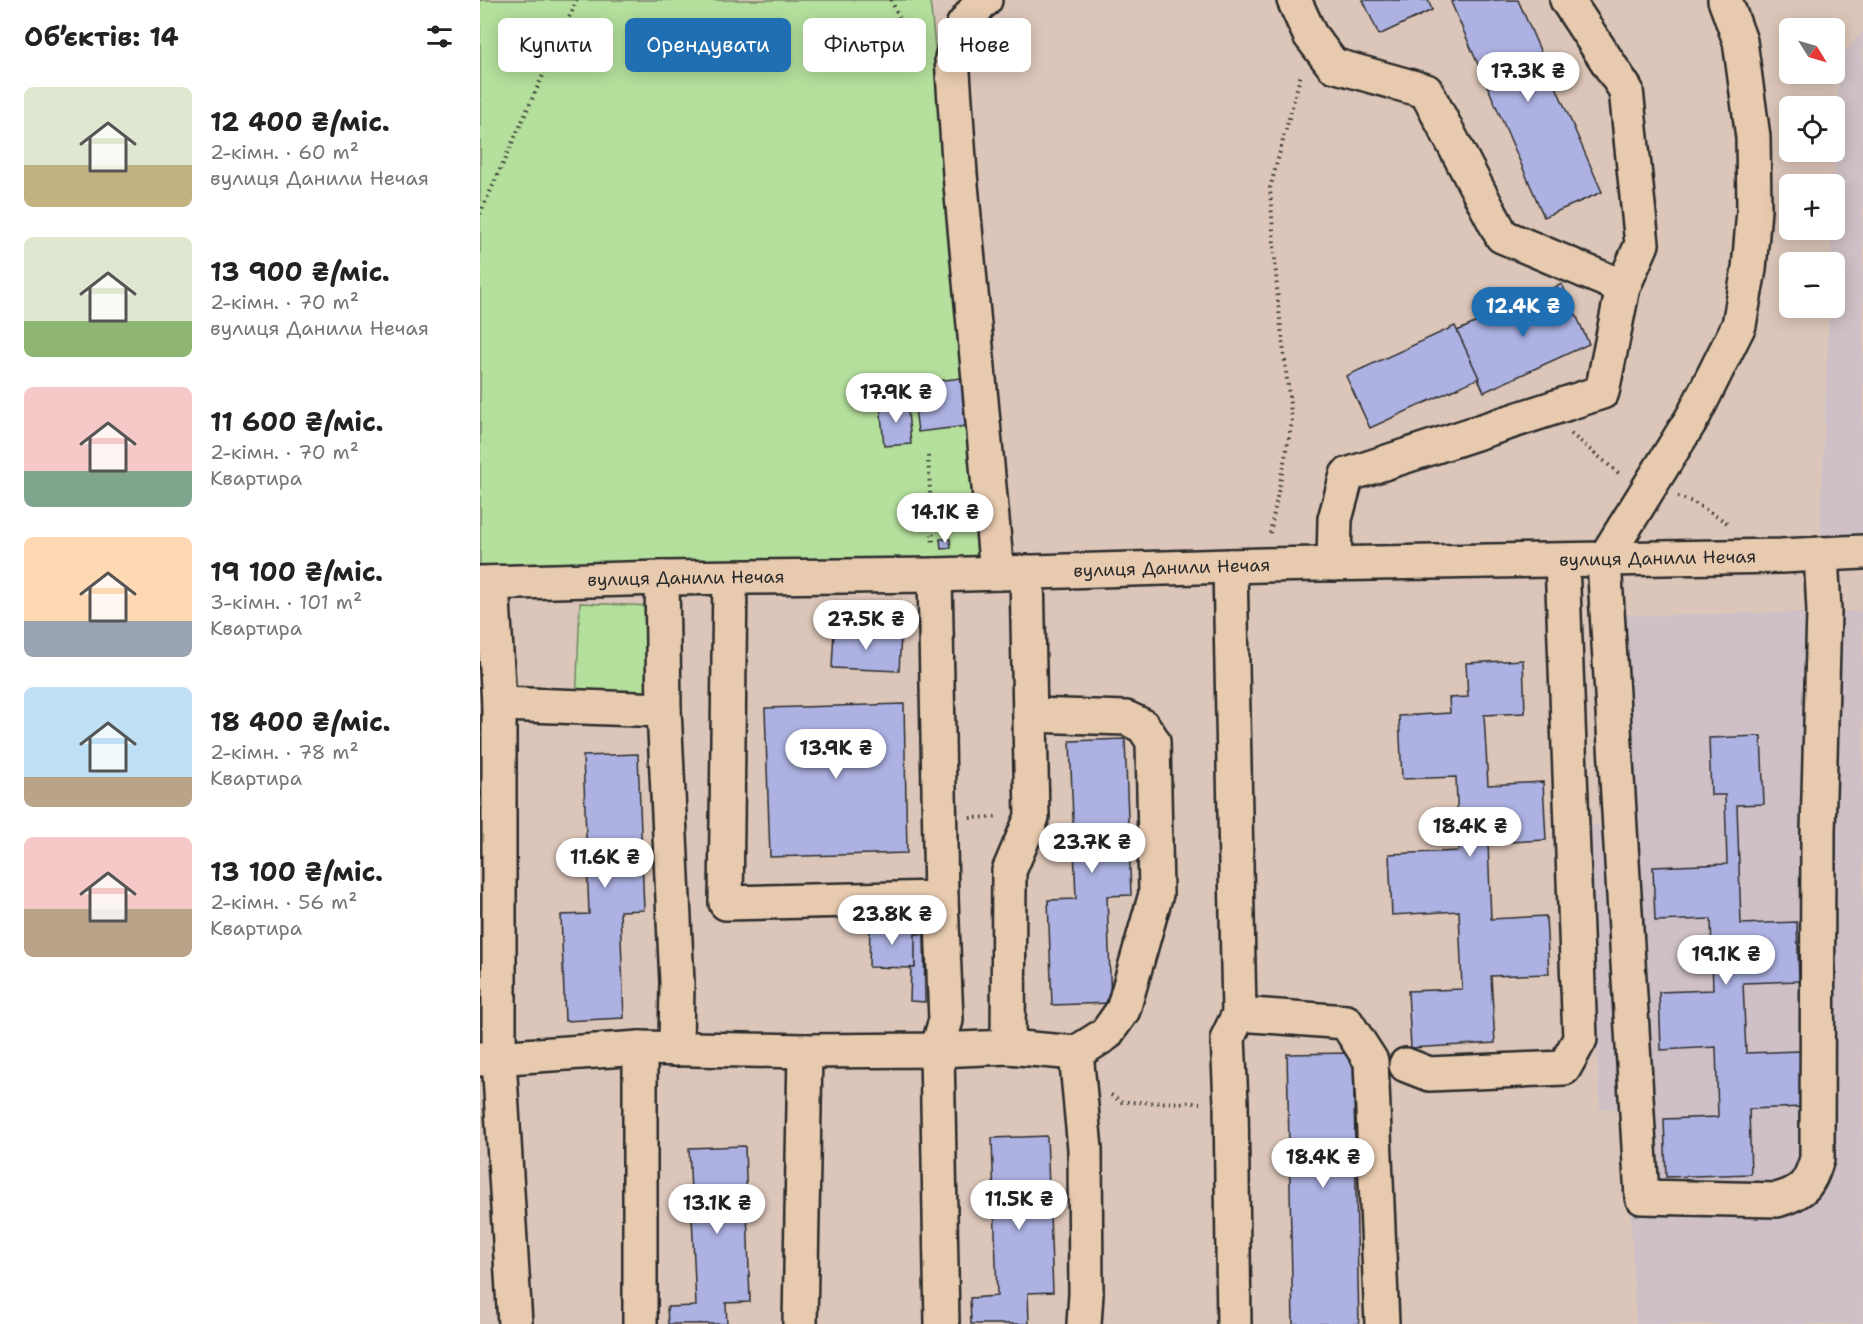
<!DOCTYPE html>
<html lang="uk">
<meta charset="utf-8">
<style>
:root{--surface:#fff;--page:#f2f2f2;--text:#222;--muted:#767676;--accent:#1f6fb2}
body{margin:0;font-family:"Shantell Sans",sans-serif;background:var(--page);color:var(--text);height:100vh;display:flex;flex-direction:column;font-size:22px;white-space:nowrap}
*{box-sizing:border-box;margin:0}
p{font-size:20px;color:var(--muted)}
.icon{flex:none;width:33px;height:33px;fill:none;stroke:currentColor;stroke-width:2;stroke-linecap:round;stroke-linejoin:round}
.map{position:relative;flex:1;overflow:hidden}
.details{display:flex;flex-direction:column;background:var(--surface);width:480px}
.details>*{flex:none}
.top-card{position:absolute;left:18px;top:18px;width:570px;height:54px;display:flex;gap:12px}
.needle{width:39px;rotate:127deg}
.controls{position:absolute;left:1299px;top:18px;display:grid;gap:12px}
.controls a{display:grid;place-items:center;width:66px;height:66px;border-radius:9px;background:var(--surface);box-shadow:0 3px 15px #0003;font-size:30px}
.price{position:absolute;translate:-50% -51px;padding:0 14px;border-radius:21px;background:#fff;color:#222;font-size:20px;line-height:39px;filter:drop-shadow(0 2px 3px #0008)}
.price::after{content:'';position:absolute;left:50%;top:36px;width:18px;height:14px;margin-left:-9px;background:inherit;clip-path:polygon(0 0,100% 0,50% 100%)}
.price.current{background:var(--accent);color:#fff}
ul{padding:0;list-style:none}
li{display:flex;align-items:center;gap:18px;height:150px;padding:0 24px}
li span{display:grid;place-items:center;flex:none;width:168px;height:120px;border-radius:9px;color:#555}
li>.icon{margin-inline-start:auto}
span .icon{width:72px;height:72px;fill:#fffc;stroke-width:1}
li b{font-size:26px}
h2{display:flex;justify-content:space-between;align-items:center;height:72px;padding:0 24px;font-size:26px}
.chip{padding:0 21px;border-radius:9px;background:var(--surface);box-shadow:0 3px 15px #0003;font-size:21px;line-height:54px}
.chip.current{background:var(--accent);color:#fff}
main{display:flex;flex:1;min-height:0}
.map>svg:first-child{display:block}
.built{fill:#cec0c6}
.green{fill:#b4df9c;stroke:#708564;stroke-width:1.5}
.building{fill:#adb2e3;stroke:#2b2b2b;stroke-width:1.5}
.lines{fill:none;stroke-linecap:round;stroke-linejoin:round}
.minor-casing{stroke:#2b2b2b;stroke-width:38}
.path{stroke:#2b2b2b;stroke-width:4;stroke-dasharray:1.5 4.5;stroke-linecap:butt}
.minor{stroke:#e8cbaf;stroke-width:33}
.labels{text-anchor:middle;dominant-baseline:central;stroke-width:4.5;stroke-linejoin:round;paint-order:stroke}
.street-label{font-size:18px;fill:#2b2b2b;stroke:#e8cbaf}
</style>
<main>
<section class="details">
<h2>Об’єктів: 14<svg class="icon" aria-label="filters" viewBox="0 0 24 24"><path d="M4 7h16M4 17h16"/><circle cx="9" cy="7" r="2"/><circle cx="15" cy="17" r="2"/></svg></h2>
<ul>
<li><span style="background:linear-gradient(#dfe7d0 65%,#c2b280 0)"><svg class="icon" aria-label="home" viewBox="0 0 24 24"><path d="M3 11l9-7 9 7M6 9v11h12V9"/></svg></span><div><b>12 400 ₴/міс.</b><p>2-кімн. · 60 m²</p><p>вулиця Данили Нечая</p></div></li>
<li><span style="background:linear-gradient(#dfe7d0 70%,#8fb573 0)"><svg class="icon" aria-label="home" viewBox="0 0 24 24"><path d="M3 11l9-7 9 7M6 9v11h12V9"/></svg></span><div><b>13 900 ₴/міс.</b><p>2-кімн. · 70 m²</p><p>вулиця Данили Нечая</p></div></li>
<li><span style="background:linear-gradient(#f6c9c9 70%,#7fa58c 0)"><svg class="icon" aria-label="home" viewBox="0 0 24 24"><path d="M3 11l9-7 9 7M6 9v11h12V9"/></svg></span><div><b>11 600 ₴/міс.</b><p>2-кімн. · 70 m²</p><p>Квартира</p></div></li>
<li><span style="background:linear-gradient(#ffd9b3 70%,#9aa5b1 0)"><svg class="icon" aria-label="home" viewBox="0 0 24 24"><path d="M3 11l9-7 9 7M6 9v11h12V9"/></svg></span><div><b>19 100 ₴/міс.</b><p>3-кімн. · 101 m²</p><p>Квартира</p></div></li>
<li><span style="background:linear-gradient(#bfe0f5 75%,#b9a48a 0)"><svg class="icon" aria-label="home" viewBox="0 0 24 24"><path d="M3 11l9-7 9 7M6 9v11h12V9"/></svg></span><div><b>18 400 ₴/міс.</b><p>2-кімн. · 78 m²</p><p>Квартира</p></div></li>
<li><span style="background:linear-gradient(#f6c9c9 60%,#b9a48a 0)"><svg class="icon" aria-label="home" viewBox="0 0 24 24"><path d="M3 11l9-7 9 7M6 9v11h12V9"/></svg></span><div><b>13 100 ₴/міс.</b><p>2-кімн. · 56 m²</p><p>Квартира</p></div></li>
</ul>
</section>
<div class="map">
<svg width="1383" height="1324" viewBox="0 0 1383 1324">
<rect width="100%" height="100%" fill="#dcc6b9"/>
<filter id="ink" filterUnits="userSpaceOnUse"><feTurbulence type="fractalNoise" baseFrequency=".0167" numOctaves="2"/><feDisplacementMap in="SourceGraphic" scale="12" xChannelSelector="R" yChannelSelector="G"/><feConvolveMatrix kernelMatrix="1 2 1 2 8 2 1 2 1" color-interpolation-filters="sRGB"/></filter>
<g filter="url(#ink)">
<!-- built -->
<g class="built">
<polygon points="1383,30 1383,535 1340,537 1349,308 1354,308 1354,262 1351,262 1352,230 1354,230 1354,184 1359,61"/>
<polygon points="1383,611 1383,1324 1156,1324 1145,1108 1120,1109 1106,826 1130,824 1118,616"/>
</g>
<!-- green -->
<g class="green">
<polygon points="0,0 450,0 510,556 0,570"/>
<polygon points="100,603 172,606 167,707 96,705"/>
</g>
<!-- building -->
<g class="building">
<polygon points="883,0 948,0 952,10 899,35"/>
<polygon points="977,0 1038,0 1122,192 1064,217 971,2"/>
<polygon points="1082,284 1109,344 1004,392 977,331"/>
<polygon points="975,326 999,378 890,428 866,376"/>
<polygon points="481,378 487,426 438,432 432,384"/>
<polygon points="427,401 431,444 404,446 400,404"/>
<polygon points="460,539 470,539 471,548 461,549"/>
<polygon points="354,631 421,634 419,671 352,668"/>
<polygon points="1043,660 1045,713 1004,715 1008,785 1063,782 1066,840 1008,843 1011,919 1066,916 1069,974 1011,976 1015,1043 931,1048 928,991 982,989 979,911 912,915 909,854 979,851 976,777 922,779 919,716 970,713 969,698 988,697 986,663"/>
<polygon points="424,704 427,853 290,857 285,708"/>
<polygon points="1281,736 1284,804 1257,805 1261,924 1317,922 1319,981 1263,983 1266,1053 1321,1051 1323,1107 1269,1109 1271,1174 1186,1177 1184,1119 1238,1117 1236,1047 1181,1050 1179,992 1233,990 1231,919 1175,921 1173,867 1247,864 1245,795 1231,795 1229,738"/>
<polygon points="645,739 651,895 627,896 631,1003 572,1005 568,900 596,899 590,741"/>
<polygon points="158,754 164,910 140,911 144,1018 85,1021 81,915 109,914 103,756"/>
<polygon points="390,924 436,925 435,968 389,967"/>
<polygon points="435,934 444,934 445,1002 430,1001 431,968 435,968"/>
<polygon points="873,1053 879,1324 813,1324 807,1054"/>
<polygon points="567,1136 573,1292 548,1293 549,1324 491,1324 490,1298 517,1296 512,1138"/>
<polygon points="265,1146 270,1302 246,1303 247,1324 188,1324 187,1307 216,1306 209,1148"/>
</g>
<g class="lines">
<!-- minor casing -->
<g class="minor-casing">
<g id="minor">
<polyline points="505,0 501,2 483,26 472,58 480,174 517,573"/>
<polyline points="814,0 830,35 853,65 946,91 1022,236 1143,287 1122,392 867,475 855,519 854,564"/>
<polyline points="1087,0 1146,90 1162,244 1143,287"/>
<path d="M1245,0L1260,41L1273,137L1274,210L1269,269L1259,325L1214,415L1124,560L1162,1197L1297,1200C1324,1192 1329,1185 1337,1159L1338,832L1344,611L1341,554"/>
<polyline points="750,566 759,1014 748,1037 751,1103 754,1324"/>
<polyline points="455,575 461,898 466,1020 457,1050 462,1324"/>
<polyline points="182,578 184,710 197,982 196,1049"/>
<polyline points="250,578 246,903 461,898"/>
<path id="s1" d="M0,583L182,578L455,575L783,565L1301,556L1383,552"/>
<polyline points="12,583 19,704 19,1059 35,1324"/>
<polyline points="19,704 184,710"/>
<polyline points="550,715 646,718 663,726 673,741 676,894 643,1010 626,1034 596,1053"/>
<polyline points="759,1014 866,1022 891,1061 902,1324"/>
<polyline points="528,1047 596,1053 605,1149 606,1294 604,1324"/>
<polyline points="0,1059 160,1048 325,1051 457,1050 528,1047 529,871 552,817 547,572"/>
<polyline points="926,1065 949,1074 1084,1068 1100,1039 1082,561"/>
<polyline points="160,1324 160,1048"/>
<polyline points="320,1324 325,1051"/>
</g>
</g>
<!-- path -->
<g class="path">
<polyline points="411,0 439,59"/>
<polyline points="0,214 97,0"/>
<polyline points="1091,434 1141,475"/>
<polyline points="448,456 453,544"/>
<polyline points="1198,497 1213,502 1249,524"/>
<polyline points="790,533 812,422 798,302 790,188 821,74"/>
<polyline points="490,818 519,817"/>
<polyline points="631,1095 642,1102 720,1103"/>
</g>
<!-- minor -->
<use href="#minor" class="minor"/>
</g>
</g>
<g class="labels">
<!-- street labels -->
<g class="street-label">
<text stroke="none"><textPath href="#s1" startOffset="1178">вулиця Данили Нечая</textPath></text>
<text stroke="none"><textPath href="#s1" startOffset="692">вулиця Данили Нечая</textPath></text>
<text stroke="none"><textPath href="#s1" startOffset="206">вулиця Данили Нечая</textPath></text>
</g>
</g>
</svg>
<div class="controls">
<a><svg class="needle" viewBox="-14 -14 28 28"><path d="M0-13l5 13h-10z" fill="#e53935"/><path d="M0 13l5-13h-10z" fill="#767676"/></svg></a>
<a><svg class="icon" aria-label="locate" viewBox="0 0 24 24"><circle cx="12" cy="12" r="6"/><path d="M12 2v4M12 18v4M2 12h4M18 12h4"/></svg></a>
<a>+</a>
<a>−</a>
</div>
<b class="price" style="left:1048px;top:103px">17.3K ₴</b>
<b class="price current" style="left:1043px;top:338px">12.4K ₴</b>
<b class="price" style="left:416px;top:424px">17.9K ₴</b>
<b class="price" style="left:465px;top:544px">14.1K ₴</b>
<b class="price" style="left:386px;top:651px">27.5K ₴</b>
<b class="price" style="left:356px;top:780px">13.9K ₴</b>
<b class="price" style="left:990px;top:858px">18.4K ₴</b>
<b class="price" style="left:612px;top:874px">23.7K ₴</b>
<b class="price" style="left:125px;top:889px">11.6K ₴</b>
<b class="price" style="left:412px;top:946px">23.8K ₴</b>
<b class="price" style="left:1246px;top:986px">19.1K ₴</b>
<b class="price" style="left:843px;top:1189px">18.4K ₴</b>
<b class="price" style="left:539px;top:1231px">11.5K ₴</b>
<b class="price" style="left:237px;top:1235px">13.1K ₴</b>
<div class="top-card">
<a class="chip">Купити</a>
<a class="chip current">Орендувати</a>
<a class="chip">Фільтри</a>
<a class="chip">Нове</a>
</div>
</div>
</main>
